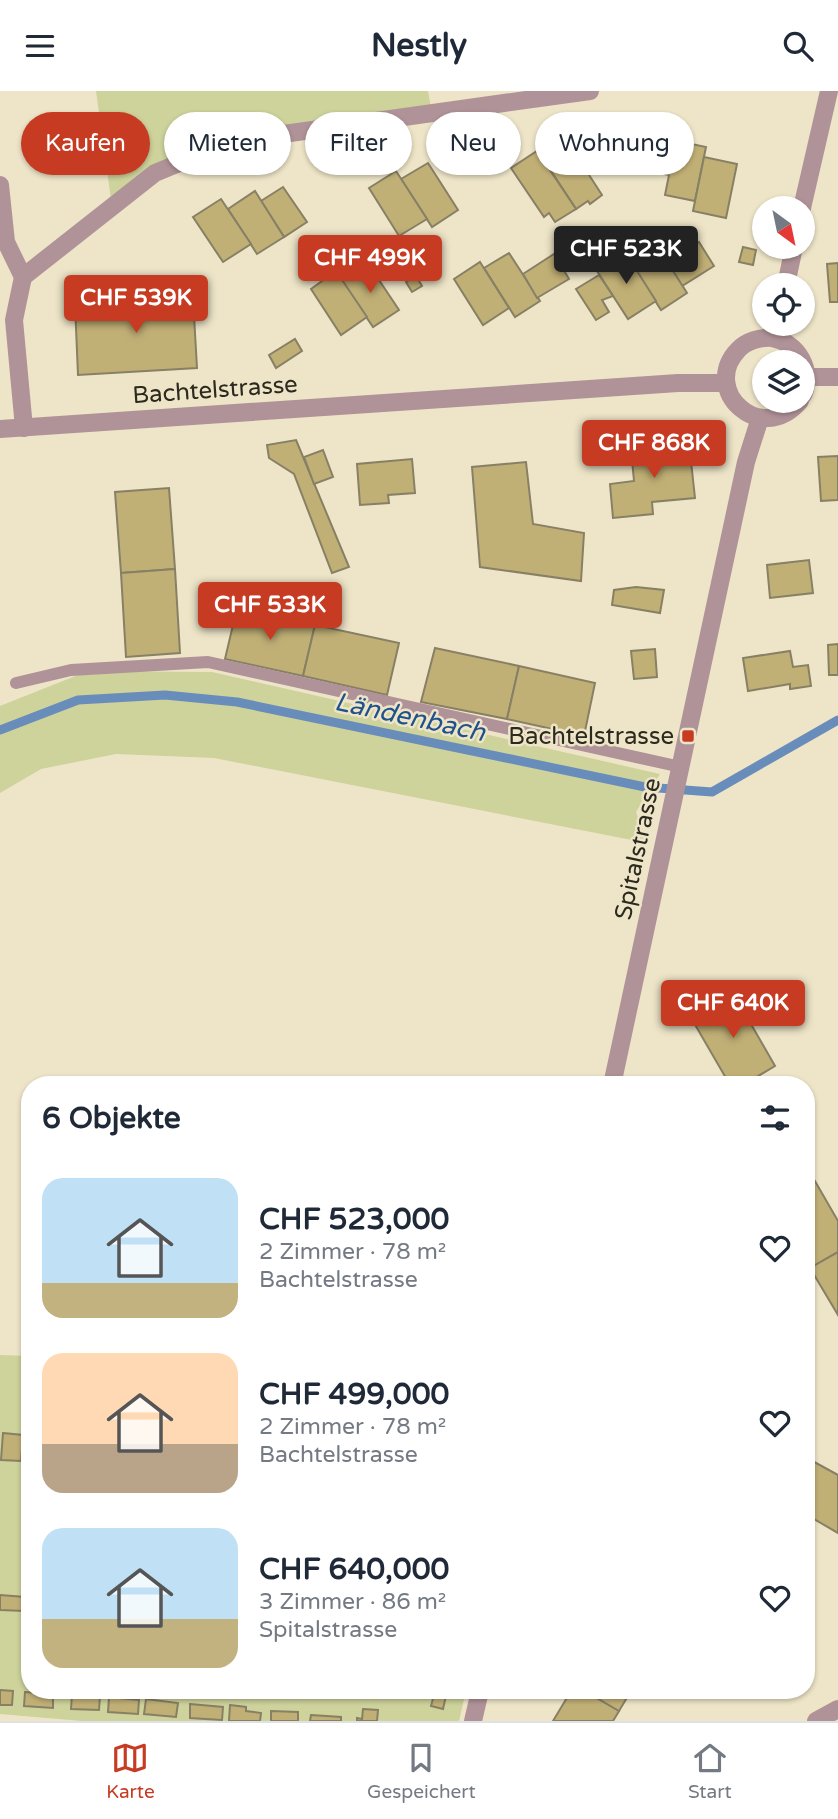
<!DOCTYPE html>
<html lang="de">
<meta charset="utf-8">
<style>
:root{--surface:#fff;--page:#f2f2f3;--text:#1f2937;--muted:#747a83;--line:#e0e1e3;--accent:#c63b22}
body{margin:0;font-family:"Varela Round",sans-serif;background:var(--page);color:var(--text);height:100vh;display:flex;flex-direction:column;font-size:26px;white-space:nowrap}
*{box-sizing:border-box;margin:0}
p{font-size:23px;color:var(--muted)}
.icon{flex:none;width:38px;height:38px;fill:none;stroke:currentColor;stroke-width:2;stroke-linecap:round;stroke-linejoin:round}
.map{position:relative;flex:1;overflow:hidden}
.drawer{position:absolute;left:21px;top:985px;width:794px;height:623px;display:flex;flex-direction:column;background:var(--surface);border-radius:28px;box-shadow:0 2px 5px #0004}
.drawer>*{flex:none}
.top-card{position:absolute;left:21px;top:21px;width:796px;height:63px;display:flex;gap:14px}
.needle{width:46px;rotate:147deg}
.fabs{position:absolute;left:752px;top:105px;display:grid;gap:14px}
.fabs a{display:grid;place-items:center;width:63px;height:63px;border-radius:50%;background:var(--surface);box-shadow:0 2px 5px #0004;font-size:35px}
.price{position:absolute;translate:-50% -60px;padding:0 16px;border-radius:7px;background:var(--accent);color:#fff;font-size:23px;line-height:46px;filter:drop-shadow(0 2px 4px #0008)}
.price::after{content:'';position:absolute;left:50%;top:42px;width:21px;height:16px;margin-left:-10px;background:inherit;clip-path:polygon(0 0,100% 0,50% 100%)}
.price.selected{background:#222;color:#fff}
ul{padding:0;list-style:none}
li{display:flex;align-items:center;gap:21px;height:175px;padding:0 21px}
li span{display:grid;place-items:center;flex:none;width:196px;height:140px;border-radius:21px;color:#555}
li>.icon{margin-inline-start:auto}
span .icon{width:84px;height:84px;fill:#fffc;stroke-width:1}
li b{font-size:30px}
h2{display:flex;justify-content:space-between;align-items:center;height:84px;padding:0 21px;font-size:30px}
.chip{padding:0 24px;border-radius:32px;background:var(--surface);box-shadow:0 2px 5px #0004;font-size:24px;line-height:63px}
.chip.selected{background:var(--accent);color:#fff}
header{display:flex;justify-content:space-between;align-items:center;height:91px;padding:0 21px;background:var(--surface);font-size:32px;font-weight:700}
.menu{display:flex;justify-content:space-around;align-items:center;height:98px;border-top:2px solid var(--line);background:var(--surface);font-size:19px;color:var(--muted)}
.menu a{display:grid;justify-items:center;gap:4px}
.menu .selected{color:var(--accent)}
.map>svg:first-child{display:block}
.green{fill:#ced29b}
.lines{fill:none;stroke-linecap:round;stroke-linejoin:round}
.stream{stroke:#698dba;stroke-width:9}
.building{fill:#c1b076;stroke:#878065;stroke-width:2}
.service{stroke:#b09398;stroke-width:12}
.minor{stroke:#b09398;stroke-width:18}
.tertiary{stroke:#b09398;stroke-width:18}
.poi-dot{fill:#c63b22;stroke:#eee5c8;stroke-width:2.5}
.labels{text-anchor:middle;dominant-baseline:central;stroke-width:5;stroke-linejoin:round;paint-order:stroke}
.street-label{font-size:24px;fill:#2c291e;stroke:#eee5c8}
.poi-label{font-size:24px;fill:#2c291e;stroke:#eee5c8;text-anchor:end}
.water-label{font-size:26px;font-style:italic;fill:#1f528b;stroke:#eee5c8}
</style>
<header><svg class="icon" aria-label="menu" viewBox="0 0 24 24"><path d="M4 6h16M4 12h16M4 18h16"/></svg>Nestly<svg class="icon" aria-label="search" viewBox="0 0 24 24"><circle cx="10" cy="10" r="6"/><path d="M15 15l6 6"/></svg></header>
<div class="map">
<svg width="838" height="1630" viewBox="0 0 838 1630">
<rect width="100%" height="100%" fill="#eee5c8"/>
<!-- green -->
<g class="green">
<polygon points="96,0 428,0 432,22 233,50 155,82 112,116"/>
<polygon points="88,580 212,581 660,683 636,721 647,752 214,667 116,663 41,678 0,702 0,615"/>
<polygon points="0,1264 30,1265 30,1600 466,1600 459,1630 82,1630 0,1623"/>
</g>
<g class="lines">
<!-- stream -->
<polyline class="stream" points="0,639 78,609 165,604 237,611 645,696 712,701 838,629"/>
</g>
<!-- building -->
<g class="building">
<polygon points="653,45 706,56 695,110 665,104 669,84 646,79"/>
<polygon points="569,53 602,104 590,113 588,110 576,118 544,69"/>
<polygon points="537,60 576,118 555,131 549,122 544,126 511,77"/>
<polygon points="704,66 737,73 726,127 693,120"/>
<polygon points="428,72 458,119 432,136 401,88"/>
<polygon points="396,80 427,128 399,145 369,97"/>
<polygon points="283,96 307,131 284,146 261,110"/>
<polygon points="255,100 284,146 257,163 228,118"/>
<polygon points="221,108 251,153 223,171 193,126"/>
<polygon points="699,151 714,175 682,195 668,172"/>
<polygon points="656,153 687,202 661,219 630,170"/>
<polygon points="743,156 756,159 753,174 739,171"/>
<polygon points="625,161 656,210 628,228 597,180"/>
<polygon points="509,162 540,210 515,226 484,177"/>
<polygon points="554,163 569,188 537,207 523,183"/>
<polygon points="367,171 399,219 373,236 341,188"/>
<polygon points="480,171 509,217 483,234 454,188"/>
<polygon points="838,172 838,211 830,211 827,173"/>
<polygon points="336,180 367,226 341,244 311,198"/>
<polygon points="599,184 613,205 602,209 609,221 596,229 576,198"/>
<polygon points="416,185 422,195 412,201 406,191"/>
<polygon points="147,200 148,210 193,207 197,277 78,284 75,213 121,211 121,201"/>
<polygon points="295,248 302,260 276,277 269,264"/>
<polygon points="296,349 349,476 332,482 294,383 269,367 267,354"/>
<polygon points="689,352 695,407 652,411 653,423 613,427 610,393 634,390 631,358"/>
<polygon points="323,359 333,386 314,393 304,366"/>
<polygon points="838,365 838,409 821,410 818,366"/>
<polygon points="412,368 415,402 388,404 389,412 360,414 357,373"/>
<polygon points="526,371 533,433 584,442 581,490 480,476 472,376"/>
<polygon points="169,397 175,478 121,482 115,401"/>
<polygon points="809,469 813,502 770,507 767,474"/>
<polygon points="175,478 180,562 126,566 121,482"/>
<polygon points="636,496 664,499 660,522 612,514 614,499"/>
<polygon points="237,517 315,534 303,585 225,568"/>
<polygon points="315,534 399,552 387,604 303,585"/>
<polygon points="838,553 838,584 829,584 828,554"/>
<polygon points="435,557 519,575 507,628 421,611"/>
<polygon points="655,558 657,586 634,588 631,560"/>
<polygon points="790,560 793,576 808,574 811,595 790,598 790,593 748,600 743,567"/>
<polygon points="519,575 595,592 584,645 507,628"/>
<polygon points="732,900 775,975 743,994 730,994 690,925"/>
<polygon points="808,1078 838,1130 838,1161 810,1177 807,1171"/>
<polygon points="838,1161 838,1224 810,1177"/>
<polygon points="3,1342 23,1344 21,1370 1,1369"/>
<polygon points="807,1367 838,1384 838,1442 807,1424"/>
<polygon points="0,1504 25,1506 24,1520 0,1519"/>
<polygon points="0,1599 13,1600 12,1614 0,1614"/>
<polygon points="435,1600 447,1600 443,1618 431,1615"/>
<polygon points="571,1600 585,1600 619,1620 613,1630 553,1630"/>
<polygon points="585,1600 631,1600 619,1620"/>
<polygon points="25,1601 53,1603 53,1617 24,1615"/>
<polygon points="72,1603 100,1605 99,1619 71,1618"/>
<polygon points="109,1606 139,1609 138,1623 108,1621"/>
<polygon points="146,1608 178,1612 176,1626 144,1623"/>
<polygon points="190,1613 223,1616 222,1629 190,1627"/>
<polygon points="230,1614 246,1616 246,1620 261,1622 260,1630 229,1630"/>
<polygon points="363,1618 378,1619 377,1630 357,1630 357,1627 362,1628"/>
<polygon points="271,1620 298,1621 298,1630 271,1630"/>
<polygon points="311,1624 341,1626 341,1630 310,1630"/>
</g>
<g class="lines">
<!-- service -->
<polyline class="service" points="16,592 71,579 208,571 681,676"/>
<!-- minor -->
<g class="minor">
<polyline points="0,94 6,151 23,186 14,229 24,337"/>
<polyline points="23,186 155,82 233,50 590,0"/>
<polyline points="816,1630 838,1618"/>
</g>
<!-- tertiary -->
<g class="tertiary">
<polyline points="802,117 829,0"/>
<polyline points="786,194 794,156"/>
<polyline points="807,286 838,286"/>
<path d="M800,310C761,356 700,299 738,259C746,250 760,246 772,247C798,251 814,280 803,304"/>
<polyline points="0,338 678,292 726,292"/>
<polyline points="612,994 746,371 760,327"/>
<polyline points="473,1630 480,1600"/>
</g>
</g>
<!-- markers -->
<rect class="poi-dot" x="681" y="638" width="14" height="14" rx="3.5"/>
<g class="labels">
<!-- street labels -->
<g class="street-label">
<text transform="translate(215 299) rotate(-4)">Bachtelstrasse</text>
<text transform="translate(638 758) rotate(-78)">Spitalstrasse</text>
</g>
<!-- poi labels -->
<g class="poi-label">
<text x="674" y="645">Bachtelstrasse</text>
</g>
<!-- water labels -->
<g class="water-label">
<text transform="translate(410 626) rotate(12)">Ländenbach</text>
</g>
</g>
</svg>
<div class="fabs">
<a><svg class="needle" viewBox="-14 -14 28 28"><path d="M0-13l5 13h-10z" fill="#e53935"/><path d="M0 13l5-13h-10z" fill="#747a83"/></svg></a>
<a><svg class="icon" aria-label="locate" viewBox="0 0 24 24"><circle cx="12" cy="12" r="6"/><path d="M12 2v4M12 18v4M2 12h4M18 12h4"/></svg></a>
<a><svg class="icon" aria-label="layers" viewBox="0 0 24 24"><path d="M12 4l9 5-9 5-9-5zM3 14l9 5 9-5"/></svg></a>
</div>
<b class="price selected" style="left:626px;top:195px">CHF 523K</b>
<b class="price" style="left:370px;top:204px">CHF 499K</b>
<b class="price" style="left:136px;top:244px">CHF 539K</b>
<b class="price" style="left:654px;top:389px">CHF 868K</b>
<b class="price" style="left:270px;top:551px">CHF 533K</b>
<b class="price" style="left:733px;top:949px">CHF 640K</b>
<div class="top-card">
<a class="chip selected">Kaufen</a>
<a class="chip">Mieten</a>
<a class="chip">Filter</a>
<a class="chip">Neu</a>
<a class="chip">Wohnung</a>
</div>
<section class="drawer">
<h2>6 Objekte<svg class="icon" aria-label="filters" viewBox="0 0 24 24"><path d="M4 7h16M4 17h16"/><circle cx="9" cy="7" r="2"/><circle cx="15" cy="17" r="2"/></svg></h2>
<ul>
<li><span style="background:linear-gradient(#bfe0f5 75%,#c2b280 0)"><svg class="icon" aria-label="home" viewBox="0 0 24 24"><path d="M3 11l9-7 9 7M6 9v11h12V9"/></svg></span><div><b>CHF 523,000</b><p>2 Zimmer · 78 m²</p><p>Bachtelstrasse</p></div><svg class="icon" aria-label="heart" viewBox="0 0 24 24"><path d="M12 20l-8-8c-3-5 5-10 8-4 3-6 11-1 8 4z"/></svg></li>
<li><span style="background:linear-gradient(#ffd9b3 65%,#b9a48a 0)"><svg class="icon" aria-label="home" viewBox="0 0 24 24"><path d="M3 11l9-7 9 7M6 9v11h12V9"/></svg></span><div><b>CHF 499,000</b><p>2 Zimmer · 78 m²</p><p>Bachtelstrasse</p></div><svg class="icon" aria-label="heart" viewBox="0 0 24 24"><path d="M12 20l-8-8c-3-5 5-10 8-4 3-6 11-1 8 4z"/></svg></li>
<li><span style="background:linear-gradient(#bfe0f5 65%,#c2b280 0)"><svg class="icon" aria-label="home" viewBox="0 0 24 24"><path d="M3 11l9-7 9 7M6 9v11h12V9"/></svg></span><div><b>CHF 640,000</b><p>3 Zimmer · 86 m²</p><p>Spitalstrasse</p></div><svg class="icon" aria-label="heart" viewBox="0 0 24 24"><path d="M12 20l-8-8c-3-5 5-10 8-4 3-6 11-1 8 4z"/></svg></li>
</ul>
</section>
</div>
<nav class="menu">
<a class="selected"><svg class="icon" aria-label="map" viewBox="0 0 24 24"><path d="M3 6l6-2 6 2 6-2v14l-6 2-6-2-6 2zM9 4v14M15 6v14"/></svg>Karte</a>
<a><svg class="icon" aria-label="saved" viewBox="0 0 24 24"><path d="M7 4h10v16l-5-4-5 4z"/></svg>Gespeichert</a>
<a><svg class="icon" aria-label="home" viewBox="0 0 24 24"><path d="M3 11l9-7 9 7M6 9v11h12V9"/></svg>Start</a>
</nav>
